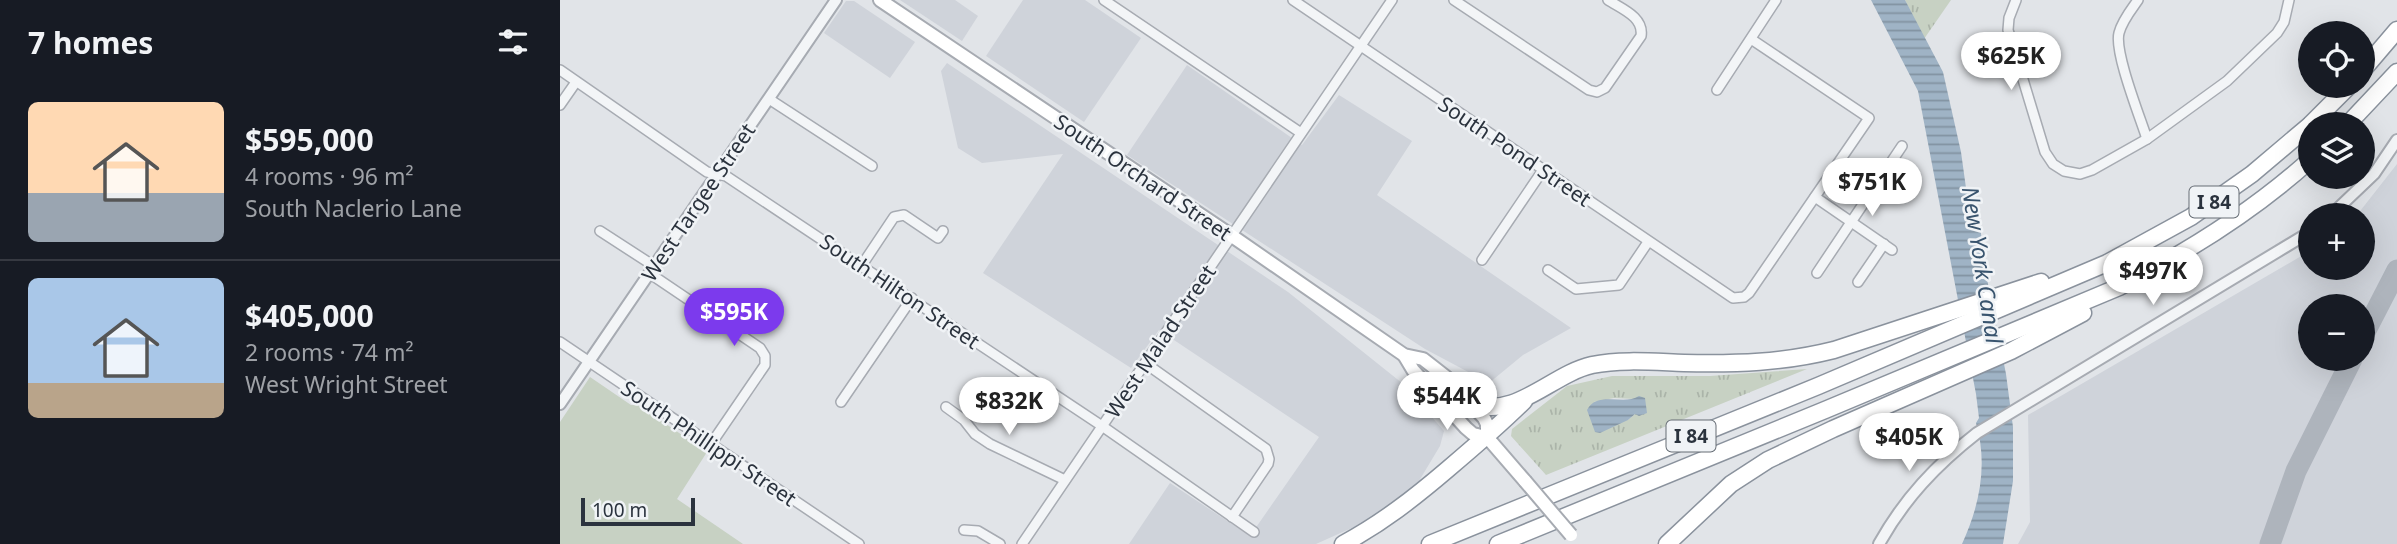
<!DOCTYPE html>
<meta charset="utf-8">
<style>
:root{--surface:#171b24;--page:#242831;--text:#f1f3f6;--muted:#9ea1a6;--line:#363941;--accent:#7c3aed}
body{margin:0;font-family:"Noto Sans",sans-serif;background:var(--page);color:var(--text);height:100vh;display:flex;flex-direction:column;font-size:26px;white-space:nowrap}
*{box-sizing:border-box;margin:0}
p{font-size:23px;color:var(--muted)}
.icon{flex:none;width:38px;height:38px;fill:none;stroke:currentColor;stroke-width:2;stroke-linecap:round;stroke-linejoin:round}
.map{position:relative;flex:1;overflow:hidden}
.details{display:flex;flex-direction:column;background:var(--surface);width:560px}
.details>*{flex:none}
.controls{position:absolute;left:1738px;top:21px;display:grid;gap:14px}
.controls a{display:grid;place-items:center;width:77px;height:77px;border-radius:50%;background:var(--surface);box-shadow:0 7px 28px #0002;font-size:35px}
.scale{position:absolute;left:21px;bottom:18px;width:114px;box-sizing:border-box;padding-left:7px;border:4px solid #2b333e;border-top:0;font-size:19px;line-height:24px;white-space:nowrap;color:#2b333e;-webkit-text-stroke:5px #f0f3f6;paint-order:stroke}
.price{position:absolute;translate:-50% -60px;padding:0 16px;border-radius:24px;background:#fff;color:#222;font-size:23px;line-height:46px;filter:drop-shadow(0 2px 4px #0008)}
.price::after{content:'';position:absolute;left:50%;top:42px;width:21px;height:16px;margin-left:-10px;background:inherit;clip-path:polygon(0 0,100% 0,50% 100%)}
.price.current{background:var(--accent);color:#fff}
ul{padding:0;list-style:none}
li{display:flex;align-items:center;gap:21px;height:175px;padding:0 28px}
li+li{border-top:2px solid var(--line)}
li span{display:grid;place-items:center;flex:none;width:196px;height:140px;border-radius:10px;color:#555}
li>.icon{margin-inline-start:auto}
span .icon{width:84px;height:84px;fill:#fffc;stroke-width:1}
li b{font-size:30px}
h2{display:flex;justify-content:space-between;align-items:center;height:84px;padding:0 28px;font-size:30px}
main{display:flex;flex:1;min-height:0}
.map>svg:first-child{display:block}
.built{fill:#cfd3da;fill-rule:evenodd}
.grass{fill:url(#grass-tufts);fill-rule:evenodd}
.green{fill:#c7d1c3}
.water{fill:url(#water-rules)}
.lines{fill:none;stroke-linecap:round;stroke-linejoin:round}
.taxiway{stroke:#aeb4bc;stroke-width:21}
.minor-casing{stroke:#a7abb2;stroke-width:12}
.tertiary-casing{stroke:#a7abb2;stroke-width:14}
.secondary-casing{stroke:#a7abb2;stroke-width:16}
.motorway-casing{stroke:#8a929d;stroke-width:19}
.minor{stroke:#f3f5f7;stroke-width:9}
.tertiary{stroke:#f3f5f7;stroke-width:10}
.secondary{stroke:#fff;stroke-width:12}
.motorway{stroke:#fff;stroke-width:16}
.secondary-bridge-casing{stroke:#a7abb2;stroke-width:16;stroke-linecap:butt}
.secondary-bridge{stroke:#fff;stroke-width:12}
.labels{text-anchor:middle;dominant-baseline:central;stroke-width:5;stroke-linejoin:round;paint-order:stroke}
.shield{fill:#f0f3f6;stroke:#666d75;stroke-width:2}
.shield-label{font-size:19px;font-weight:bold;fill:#2b333e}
.street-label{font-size:21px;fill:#2b333e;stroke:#f0f3f6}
.water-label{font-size:23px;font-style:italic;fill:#39546e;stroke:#f0f3f6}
</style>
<main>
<section class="details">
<h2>7 homes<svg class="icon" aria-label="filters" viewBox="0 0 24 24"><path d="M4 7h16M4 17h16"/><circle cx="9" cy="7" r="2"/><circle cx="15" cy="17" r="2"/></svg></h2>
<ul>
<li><span style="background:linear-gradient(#ffd9b3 65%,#9aa5b1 0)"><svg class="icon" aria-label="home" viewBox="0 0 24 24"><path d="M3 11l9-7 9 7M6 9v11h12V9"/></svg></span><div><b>$595,000</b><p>4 rooms · 96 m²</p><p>South Naclerio Lane</p></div></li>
<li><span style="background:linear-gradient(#a9c7e8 75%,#b9a48a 0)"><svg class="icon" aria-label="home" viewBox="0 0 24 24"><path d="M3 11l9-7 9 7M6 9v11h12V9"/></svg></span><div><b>$405,000</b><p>2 rooms · 74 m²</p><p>West Wright Street</p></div></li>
</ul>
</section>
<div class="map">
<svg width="1837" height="544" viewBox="0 0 1837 544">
<defs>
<pattern id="grass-tufts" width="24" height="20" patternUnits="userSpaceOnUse" patternTransform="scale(1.75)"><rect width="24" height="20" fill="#c7d1c3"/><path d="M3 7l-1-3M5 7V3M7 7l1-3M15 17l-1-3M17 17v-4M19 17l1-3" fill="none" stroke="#abb4a9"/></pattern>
<pattern id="water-rules" width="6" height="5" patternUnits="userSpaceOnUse" patternTransform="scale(1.75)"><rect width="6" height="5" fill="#9fb3c5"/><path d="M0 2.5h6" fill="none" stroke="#8292a1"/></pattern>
</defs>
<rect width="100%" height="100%" fill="#e1e4e8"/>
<!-- built -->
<g class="built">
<polygon points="340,0 395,0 418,16 402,41"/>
<polygon points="463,0 525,0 581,38 524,122 426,56"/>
<polygon points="286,1 294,1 355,42 330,78 264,33"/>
<polygon points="387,63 728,292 842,383 884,431 880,446 859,481 814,518 756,544 569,544 610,483 690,536 759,437 599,330 571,368 423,273 503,154 422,163 398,148 381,71"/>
<polygon points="627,65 742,145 779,95 852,141 817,195 1011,328 963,355 929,383 865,349 567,155"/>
<path d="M1837,164V544H1458L1470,522L1468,415L1750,251V268H1802V215H1797ZM1750,306H1802V359H1750Z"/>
</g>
<!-- grass -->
<g class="grass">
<polygon points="1345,0 1391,0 1364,39"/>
<path d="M1247,369L986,475L951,436L952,429L1007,386L1052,376H1150ZM1054,398L1074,399L1075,414L1068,420L1034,402Z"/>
</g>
<!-- green -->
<polygon class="green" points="30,377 71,405 78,405 147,452 117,499 183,544 0,544 0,422"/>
<!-- water -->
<g class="water">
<path d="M1311,0H1345L1383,72L1401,152L1406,188L1419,213L1424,264L1446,374L1453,427V481L1443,544H1402C1420,505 1428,464 1416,423L1419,418L1416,394L1358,91Z"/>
<path d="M1079,396L1085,398L1087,413L1079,416L1075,414L1068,420L1040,433L1035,432L1027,410C1037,390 1064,406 1079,396Z"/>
</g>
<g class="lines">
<!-- taxiway -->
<g class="taxiway">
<polyline points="1802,338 1837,270"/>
<polyline points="1710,544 1736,471 1792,359"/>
</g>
<!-- minor casing -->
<g class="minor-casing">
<g id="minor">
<polyline points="544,0 741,133"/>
<polyline points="733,0 1173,298 1184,297 1189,293 1309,118 1191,39"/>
<path d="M894,0L1029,90L1037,92L1045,88L1081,36C1084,17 1062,9 1048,0"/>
<polyline points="1456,0 1449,18 1448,30 1485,152 1493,164 1504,171 1520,174 1532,170 1587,139 1667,81 1717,33 1724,22 1729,0"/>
<path d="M1578,0C1571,10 1562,21 1559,33C1554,52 1580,117 1587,139"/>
<polyline points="0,70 147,172 166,176 542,426 694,532"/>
<polyline points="1157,90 1216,0"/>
<polyline points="209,99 312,166"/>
<polyline points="0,105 16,82"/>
<polyline points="1255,197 1332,250"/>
<polyline points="40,231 94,266"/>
<polyline points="922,260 983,170"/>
<polyline points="302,265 334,217 344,215 378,238 383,231"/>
<polyline points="988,270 1016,289 1059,285 1088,242"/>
<polyline points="89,273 200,348 205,356 205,365 151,444"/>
<polyline points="1257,273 1342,146"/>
<polyline points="1298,282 1324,244"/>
<polyline points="0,342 299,544"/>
<polyline points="585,363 706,449 709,459 708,464 672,517"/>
<polyline points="281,402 352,298"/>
<polyline points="386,407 404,420 415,434 430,444 505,480"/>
<polyline points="404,530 418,531 440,544"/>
<polyline points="462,544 832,0"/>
</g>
</g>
<!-- tertiary casing -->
<g class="tertiary-casing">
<g id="tertiary">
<polyline points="1771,215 1814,174 1837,140"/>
<polyline points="0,404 276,0"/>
<path d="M1319,544C1344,499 1376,465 1417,433L1750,232"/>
</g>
</g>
<!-- secondary casing -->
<g class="secondary-casing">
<g id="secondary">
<polyline points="320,0 672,236 844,355 863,359 886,377 924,418 927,424 927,437"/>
<polyline points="844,355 853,370 906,428 913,434 927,437 965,481"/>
</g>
</g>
<!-- motorway casing -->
<g class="motorway-casing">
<g id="motorway">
<polyline points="1802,71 1837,30"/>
<polyline points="1751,124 1789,86"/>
<polyline points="1788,124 1837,72"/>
<path d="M913,404C956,419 992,374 1032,365C1062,359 1094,362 1124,363C1177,364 1222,363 1274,350L1481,282"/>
<path d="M783,544C822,523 854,498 888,469C914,447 940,425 964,401"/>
<polyline points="870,544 1258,386 1547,263 1631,217 1692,174 1750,125"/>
<path d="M938,544L1265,410L1559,287C1628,252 1692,212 1750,160"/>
<polyline points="1107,544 1171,484 1208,460 1273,429 1451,351 1523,313"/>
</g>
</g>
<!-- minor -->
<use href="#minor" class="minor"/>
<!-- tertiary -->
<use href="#tertiary" class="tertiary"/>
<!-- secondary -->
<use href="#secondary" class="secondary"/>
<!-- motorway -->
<use href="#motorway" class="motorway"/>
<!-- secondary-bridge casing -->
<g class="secondary-bridge-casing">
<polyline id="secondary-bridge" points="965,481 1011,535"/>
</g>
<!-- secondary-bridge -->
<use href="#secondary-bridge" class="secondary-bridge"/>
</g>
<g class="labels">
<!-- shield labels -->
<g class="shield">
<rect x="1629.5" y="186.5" width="49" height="31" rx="5"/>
<rect x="1106.5" y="420.5" width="49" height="31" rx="5"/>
</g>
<g class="shield-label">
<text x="1654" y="202">I 84</text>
<text x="1131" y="436">I 84</text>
</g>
<!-- street labels -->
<g class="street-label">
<text transform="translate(955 151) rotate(34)">South Pond Street</text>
<text transform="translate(583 177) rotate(34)">South Orchard Street</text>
<text transform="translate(138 202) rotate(-56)">West Targee Street</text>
<text transform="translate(340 291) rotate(34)">South Hilton Street</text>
<text transform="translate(600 341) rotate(-56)">West Malad Street</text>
<text transform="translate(149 443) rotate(34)">South Phillippi Street</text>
</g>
<!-- water labels -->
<g class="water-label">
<text transform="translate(1423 265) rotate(81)">New York Canal</text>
</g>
</g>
</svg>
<div class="controls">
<a><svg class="icon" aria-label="locate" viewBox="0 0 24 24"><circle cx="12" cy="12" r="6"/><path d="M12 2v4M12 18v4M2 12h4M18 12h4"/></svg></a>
<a><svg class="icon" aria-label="layers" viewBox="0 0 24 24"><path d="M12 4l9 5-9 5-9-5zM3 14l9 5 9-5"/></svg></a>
<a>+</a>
<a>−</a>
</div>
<div class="scale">100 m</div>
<b class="price" style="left:1451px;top:92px">$625K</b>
<b class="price" style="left:1312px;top:218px">$751K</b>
<b class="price" style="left:1593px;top:307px">$497K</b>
<b class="price current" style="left:174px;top:348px">$595K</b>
<b class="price" style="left:887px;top:432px">$544K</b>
<b class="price" style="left:449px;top:437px">$832K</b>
<b class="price" style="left:1349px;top:473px">$405K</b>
</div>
</main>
